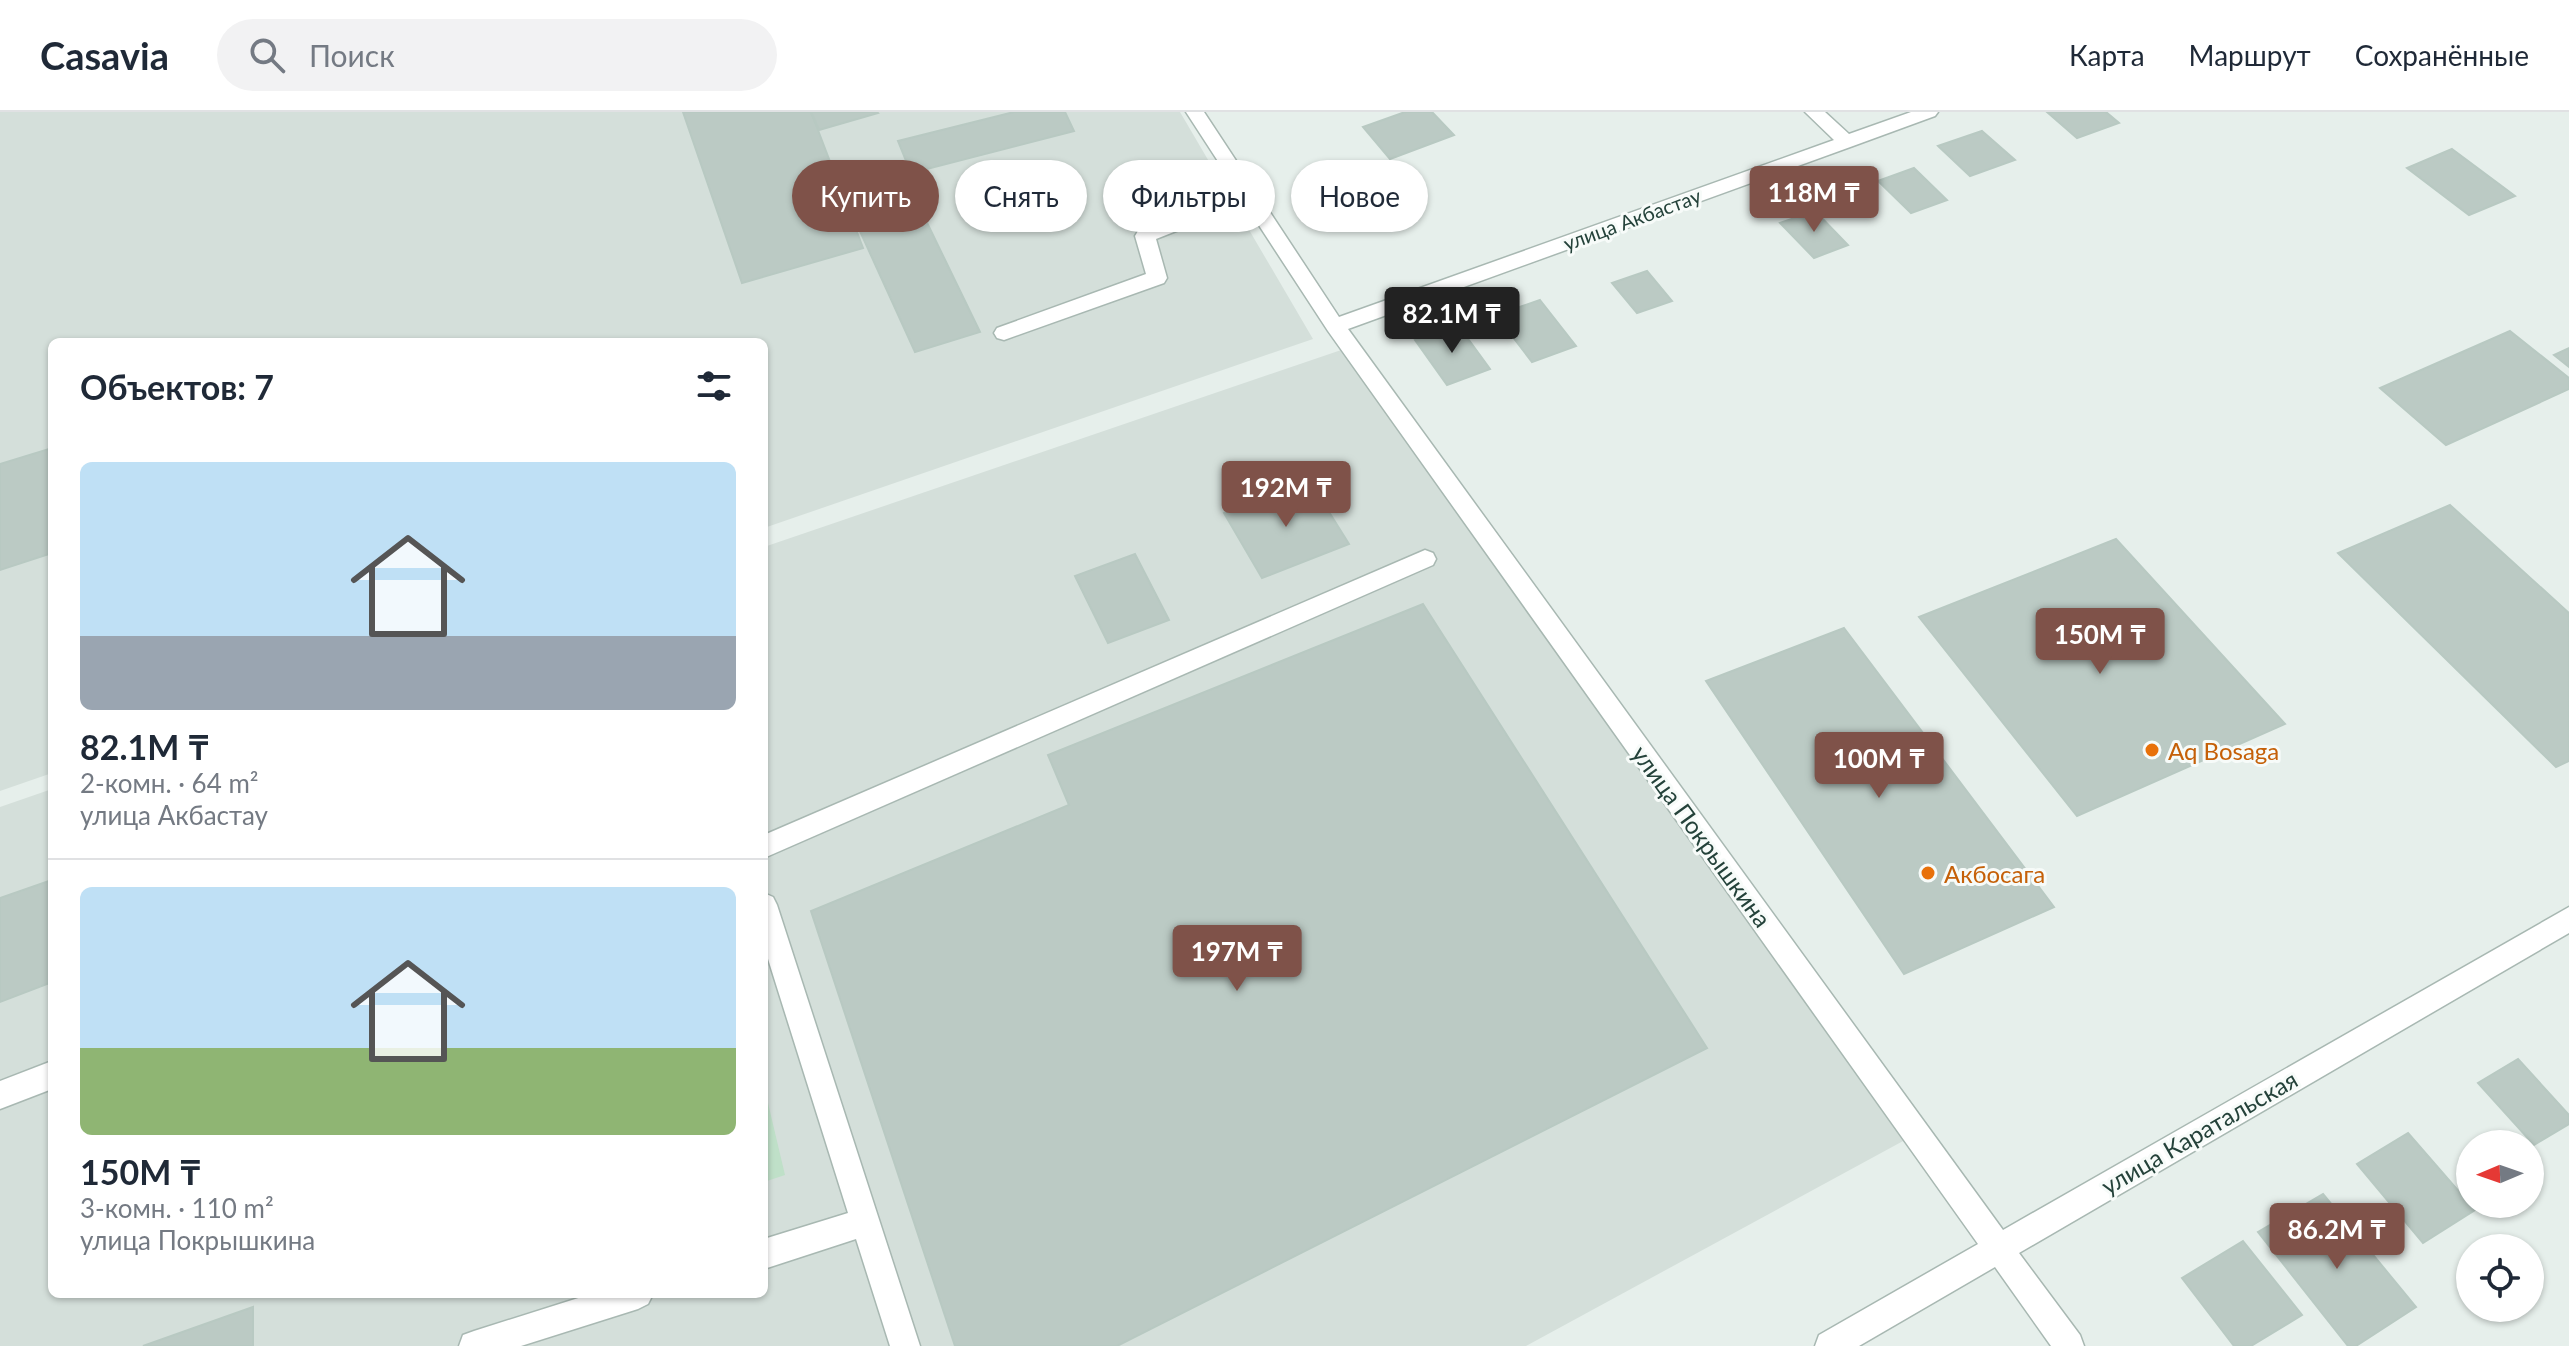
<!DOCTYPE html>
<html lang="ru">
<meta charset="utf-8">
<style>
:root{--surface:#fff;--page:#f2f2f3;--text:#1f2937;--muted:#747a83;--line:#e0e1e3;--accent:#7f5249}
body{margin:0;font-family:Lato,sans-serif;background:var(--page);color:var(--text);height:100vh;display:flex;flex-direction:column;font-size:30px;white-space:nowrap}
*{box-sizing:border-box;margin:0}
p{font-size:26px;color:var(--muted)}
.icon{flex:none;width:44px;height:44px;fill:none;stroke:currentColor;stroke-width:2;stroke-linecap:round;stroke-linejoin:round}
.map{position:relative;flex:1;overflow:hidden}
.details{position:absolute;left:48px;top:226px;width:720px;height:960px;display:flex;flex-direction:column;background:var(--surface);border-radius:12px;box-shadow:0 2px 6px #0004}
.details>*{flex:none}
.banner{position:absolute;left:792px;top:48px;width:760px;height:72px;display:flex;gap:16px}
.needle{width:52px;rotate:268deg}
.controls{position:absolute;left:2456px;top:1018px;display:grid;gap:16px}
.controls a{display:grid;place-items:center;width:88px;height:88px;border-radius:50%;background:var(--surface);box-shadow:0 2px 6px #0004;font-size:40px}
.price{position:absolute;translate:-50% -68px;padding:0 18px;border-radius:8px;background:var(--accent);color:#fff;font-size:26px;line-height:52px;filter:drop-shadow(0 2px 4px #0008)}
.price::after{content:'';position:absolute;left:50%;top:48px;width:24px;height:18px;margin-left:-12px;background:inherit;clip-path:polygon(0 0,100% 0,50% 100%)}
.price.active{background:#222;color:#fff}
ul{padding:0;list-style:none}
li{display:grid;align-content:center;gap:16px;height:424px;padding:0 32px}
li+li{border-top:2px solid var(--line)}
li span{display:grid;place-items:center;height:248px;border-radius:12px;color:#555}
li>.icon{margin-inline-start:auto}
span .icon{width:144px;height:144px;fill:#fffc;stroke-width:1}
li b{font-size:34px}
h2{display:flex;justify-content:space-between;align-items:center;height:96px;padding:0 32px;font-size:34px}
.pill{padding:0 28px;border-radius:36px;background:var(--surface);box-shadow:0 2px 6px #0004;font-size:28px;line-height:72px}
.pill.active{background:var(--accent);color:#fff}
header{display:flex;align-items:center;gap:48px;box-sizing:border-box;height:112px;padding:0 40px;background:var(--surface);border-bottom:2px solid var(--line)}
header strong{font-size:38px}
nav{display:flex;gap:44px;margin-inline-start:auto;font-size:28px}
.search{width:560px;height:72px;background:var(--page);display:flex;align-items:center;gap:20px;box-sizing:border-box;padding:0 28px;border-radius:44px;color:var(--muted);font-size:30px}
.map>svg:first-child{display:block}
.built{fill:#d4dfda}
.green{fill:#bfe0c8}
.building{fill:#bbcac4;stroke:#b8c9c2;stroke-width:2}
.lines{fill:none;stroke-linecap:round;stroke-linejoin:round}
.minor-casing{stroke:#a8b8b2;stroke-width:3}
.minor{fill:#fff;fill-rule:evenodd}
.food-dot{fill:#e8710a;stroke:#f7fbf9;stroke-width:3}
.labels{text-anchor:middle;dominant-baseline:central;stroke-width:6;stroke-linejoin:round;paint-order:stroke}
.far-street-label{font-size:20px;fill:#24423a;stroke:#f7fbf9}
.food-label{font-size:24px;fill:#c56008;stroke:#f7fbf9;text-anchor:start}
.street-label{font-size:24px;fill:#24423a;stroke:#f7fbf9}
</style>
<header>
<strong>Casavia</strong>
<div class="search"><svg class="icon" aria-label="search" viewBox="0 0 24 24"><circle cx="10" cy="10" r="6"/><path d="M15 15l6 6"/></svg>Поиск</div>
<nav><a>Карта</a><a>Маршрут</a><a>Сохранённые</a></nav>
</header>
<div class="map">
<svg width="2569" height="1234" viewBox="0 0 2569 1234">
<rect width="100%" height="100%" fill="#e6efeb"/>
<!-- built -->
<g class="built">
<polygon points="0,0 1180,0 1313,227 764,416 764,230 52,230 52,661 0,679"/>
<polygon points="1350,235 1916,1022 1526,1234 0,1234 0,695 52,677 52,1182 764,1182 764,435"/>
</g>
<!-- green -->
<polygon class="green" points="764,974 785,1063 764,1070"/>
<!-- building -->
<g class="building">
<polygon points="683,0 811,0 863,136 742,171"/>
<polygon points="811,0 877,0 878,1 819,18"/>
<polygon points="1014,0 1065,0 1074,19 911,61 898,29"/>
<polygon points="1405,0 1432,0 1454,23 1390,47 1363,15"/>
<polygon points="2047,0 2106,0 2119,11 2077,26"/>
<polygon points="1982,19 2015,48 1970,64 1938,34"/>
<polygon points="2452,37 2515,84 2469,103 2407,56"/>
<polygon points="1914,56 1947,88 1911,101 1878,69"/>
<polygon points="916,88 980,220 915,240 854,106"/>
<polygon points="1815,99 1848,133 1814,146 1780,111"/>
<polygon points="1647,159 1672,189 1637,201 1612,171"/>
<polygon points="1540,188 1576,234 1532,250 1496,203"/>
<polygon points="1458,213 1490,257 1447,273 1415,228"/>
<polygon points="2510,219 2569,266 2569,277 2446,333 2380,276"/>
<polygon points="2569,236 2569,255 2554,243"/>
<polygon points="52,336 52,441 0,458 0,352"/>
<polygon points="1309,368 1349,432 1262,466 1224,401"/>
<polygon points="2450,393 2569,501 2569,649 2556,655 2338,441"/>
<polygon points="2116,427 2285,612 2077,704 1919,505"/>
<polygon points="1135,442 1169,508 1108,531 1075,464"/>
<polygon points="1423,492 1707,936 1117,1234 955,1234 811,799 1069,693 1048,643"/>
<polygon points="1844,516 2054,795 1904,862 1706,569"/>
<polygon points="52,768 52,870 0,890 0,786"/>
<polygon points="2518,947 2569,1003 2569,1012 2534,1033 2478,971"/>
<polygon points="2408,1021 2475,1098 2423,1131 2357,1052"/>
<polygon points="2323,1082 2416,1195 2356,1234 2348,1234 2258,1120"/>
<polygon points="2243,1129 2302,1203 2251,1234 2234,1234 2182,1166"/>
<polygon points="253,1195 253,1234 143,1234"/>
</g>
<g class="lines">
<!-- minor casing -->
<g class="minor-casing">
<g id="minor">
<polygon points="1186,0 1204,0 1339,205 1834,28 1805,0 1825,0 1849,22 1911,0 1938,0 1935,4 1853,34 1348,217 2003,1118 2569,795 2569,821 2019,1141 2080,1223 2084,1234 2051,1234 1995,1155 1859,1234 1815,1234 1819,1223 1978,1132 1328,219 1245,92 1156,127 1167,166 1164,171 1004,228 997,226 994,221 997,216 1146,162 1135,124 1138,119 1238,80"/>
<polygon points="1425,438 1433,441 1436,447 1433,453 764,746 764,723"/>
<polygon points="764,781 773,785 777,793 920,1234 890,1234 856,1127 764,1157 764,1127 848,1101 764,834"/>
<polygon points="52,949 52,977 0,997 0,969"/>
<polygon points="591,1182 653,1182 648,1192 638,1197 521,1234 459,1234 463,1223 474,1219"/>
</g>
</g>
<!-- minor -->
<use href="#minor" class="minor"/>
</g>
<!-- markers -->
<g class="food-dot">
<circle cx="2152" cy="638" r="8"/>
<circle cx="1928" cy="761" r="8"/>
</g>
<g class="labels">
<!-- far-street labels -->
<g class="far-street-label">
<text transform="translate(1632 107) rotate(-20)">улица Акбастау</text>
</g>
<!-- food labels -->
<g class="food-label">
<text x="2168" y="638">Aq Bosaga</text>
<text x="1944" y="761">Акбосага</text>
</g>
<!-- street labels -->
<g class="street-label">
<text transform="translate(1702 724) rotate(54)">улица Покрышкина</text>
<text transform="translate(2199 1020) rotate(-30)">улица Каратальская</text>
</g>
</g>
</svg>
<div class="controls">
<a><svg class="needle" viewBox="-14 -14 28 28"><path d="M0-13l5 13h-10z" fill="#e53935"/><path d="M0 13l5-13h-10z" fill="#747a83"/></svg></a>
<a><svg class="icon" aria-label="locate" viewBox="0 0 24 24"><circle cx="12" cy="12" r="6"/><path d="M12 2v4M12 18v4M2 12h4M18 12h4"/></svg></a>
</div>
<b class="price" style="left:1814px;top:122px">118M ₸</b>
<b class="price active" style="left:1452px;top:243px">82.1M ₸</b>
<b class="price" style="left:1286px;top:417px">192M ₸</b>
<b class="price" style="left:2100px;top:564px">150M ₸</b>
<b class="price" style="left:1879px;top:688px">100M ₸</b>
<b class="price" style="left:1237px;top:881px">197M ₸</b>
<b class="price" style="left:2337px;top:1159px">86.2M ₸</b>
<div class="banner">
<a class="pill active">Купить</a>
<a class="pill">Снять</a>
<a class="pill">Фильтры</a>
<a class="pill">Новое</a>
</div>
<section class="details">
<h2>Объектов: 7<svg class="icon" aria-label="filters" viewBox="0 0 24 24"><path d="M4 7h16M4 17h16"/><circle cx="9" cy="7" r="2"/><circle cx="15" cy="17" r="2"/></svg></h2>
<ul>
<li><span style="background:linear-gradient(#bfe0f5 70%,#9aa5b1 0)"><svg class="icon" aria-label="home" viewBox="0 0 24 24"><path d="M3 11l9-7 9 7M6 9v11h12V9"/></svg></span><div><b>82.1M ₸</b><p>2-комн. · 64 m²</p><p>улица Акбастау</p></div></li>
<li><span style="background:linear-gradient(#bfe0f5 65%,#8fb573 0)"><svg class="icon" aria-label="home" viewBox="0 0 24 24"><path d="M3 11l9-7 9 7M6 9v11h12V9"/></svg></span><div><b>150M ₸</b><p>3-комн. · 110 m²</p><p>улица Покрышкина</p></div></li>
</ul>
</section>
</div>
